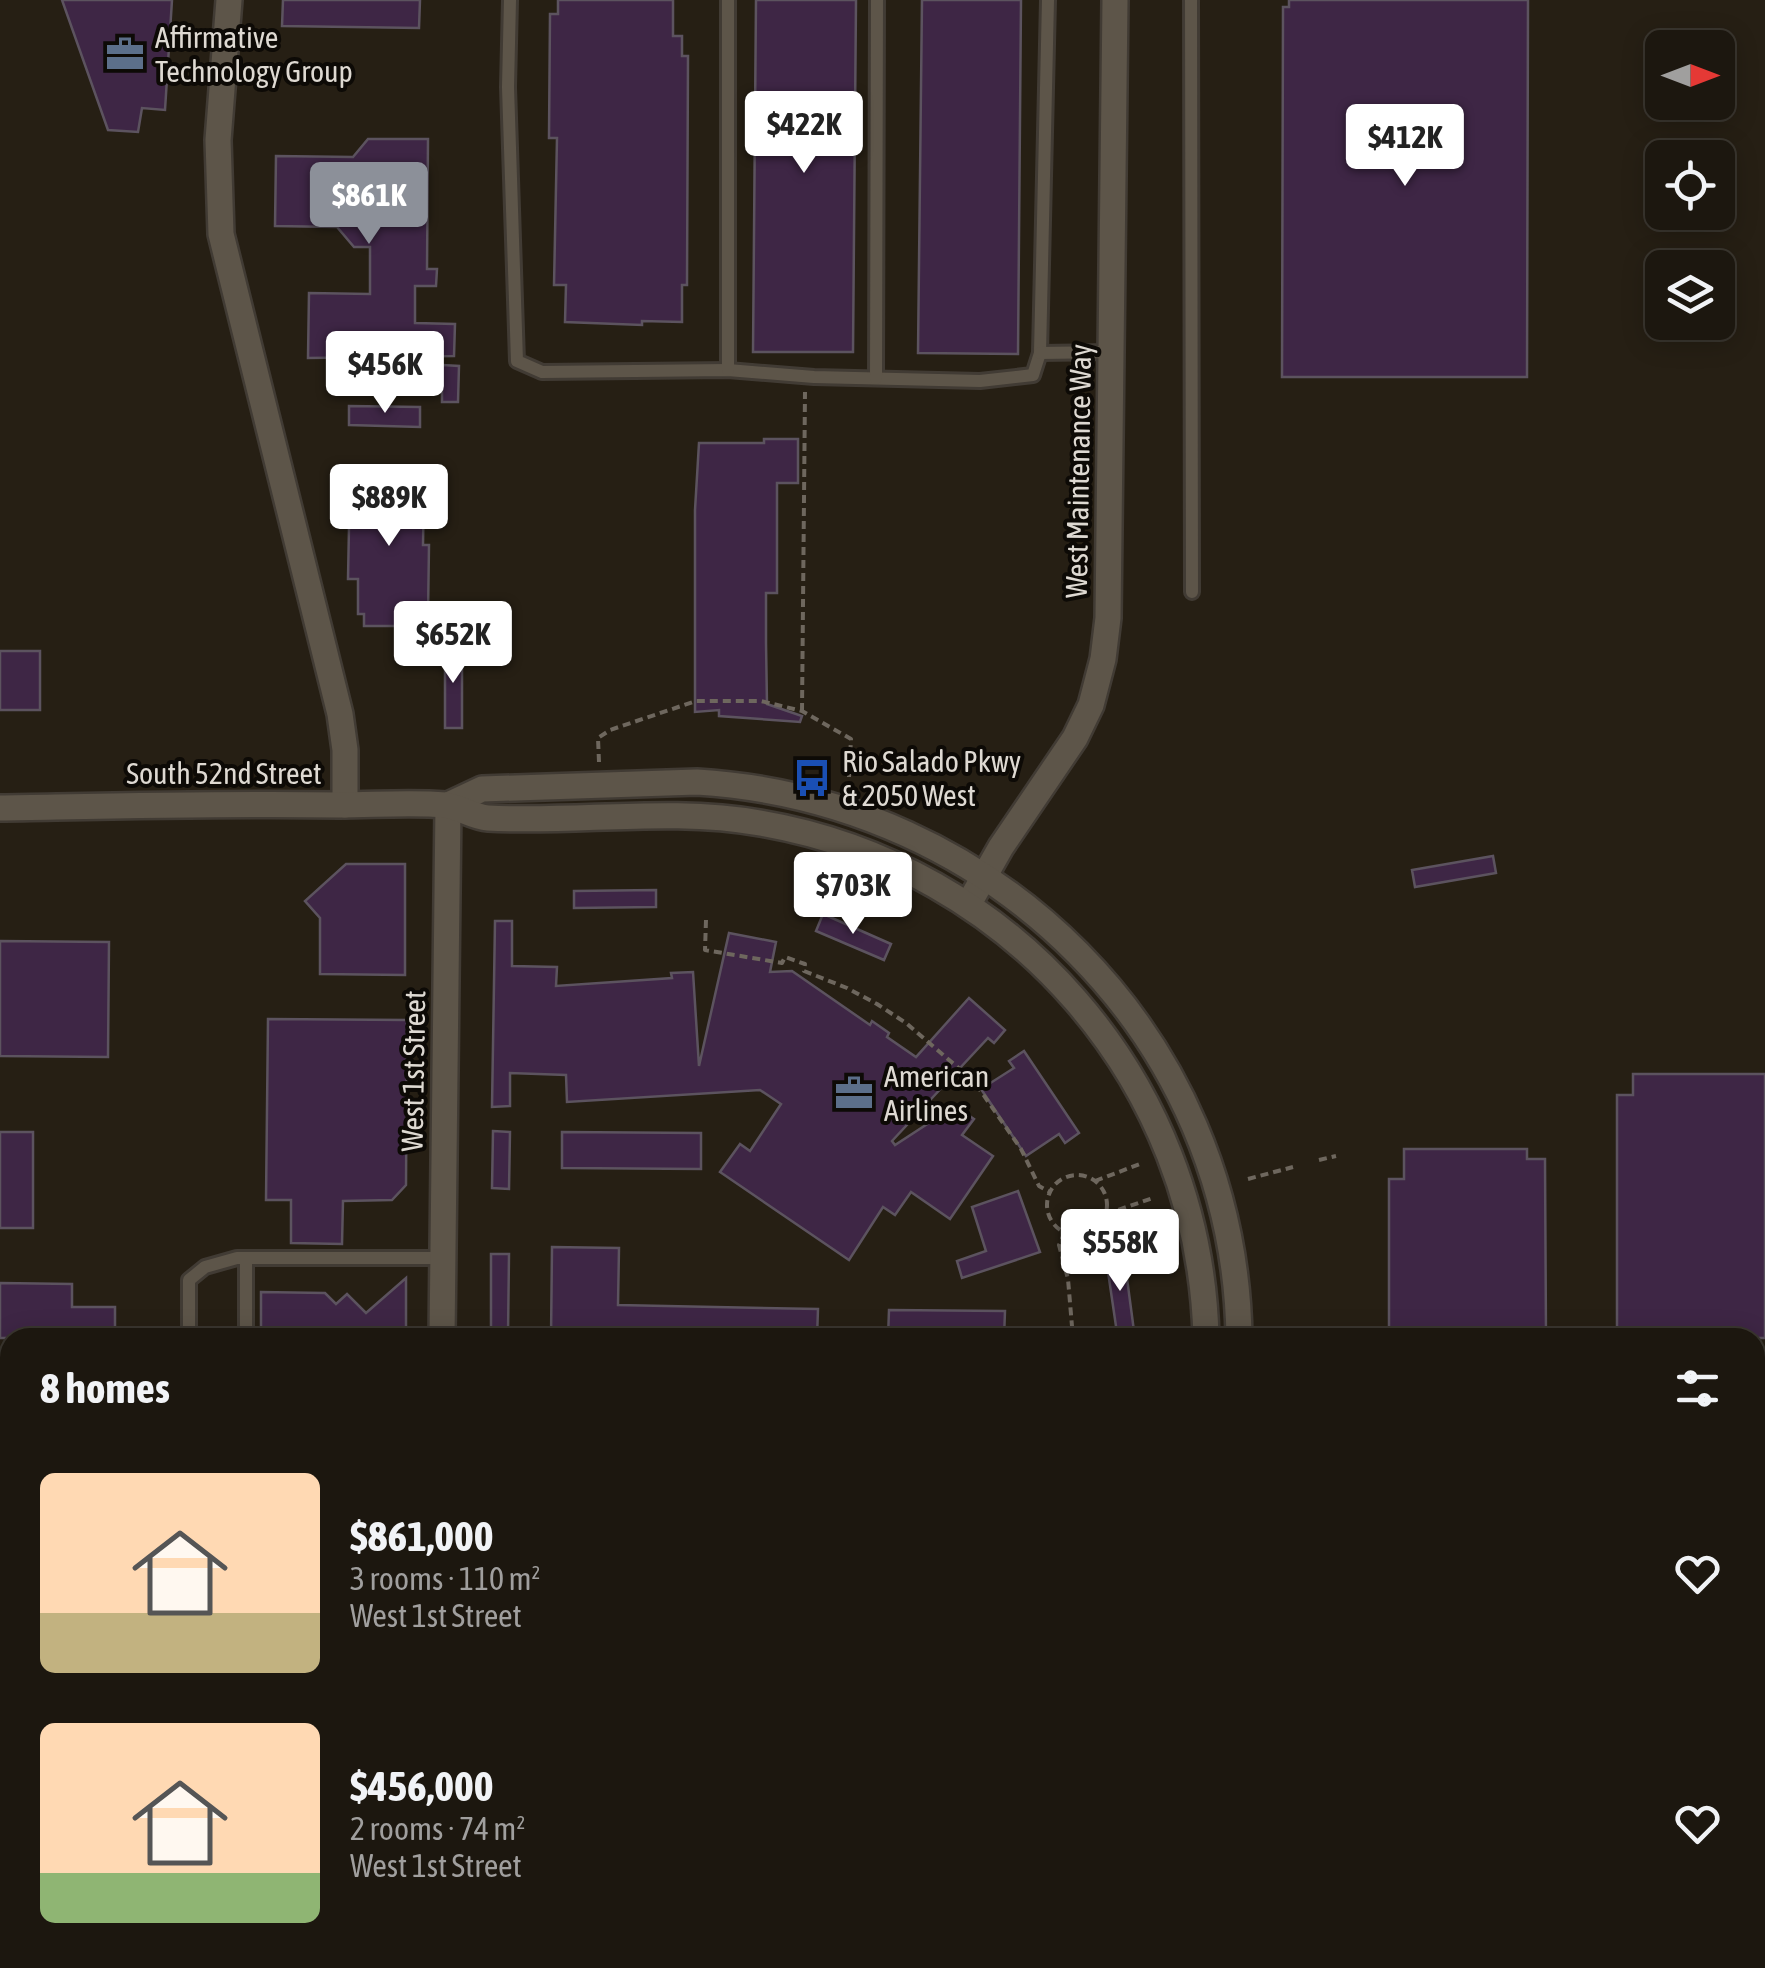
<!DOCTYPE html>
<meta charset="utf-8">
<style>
:root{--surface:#1c170f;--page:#29241d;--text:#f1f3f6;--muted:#a09f9e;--line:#3a362f;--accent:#8c9099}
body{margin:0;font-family:"Asap Condensed",sans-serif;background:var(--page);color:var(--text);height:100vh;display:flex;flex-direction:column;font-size:38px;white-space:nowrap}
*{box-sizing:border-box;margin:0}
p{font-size:32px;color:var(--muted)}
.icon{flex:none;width:55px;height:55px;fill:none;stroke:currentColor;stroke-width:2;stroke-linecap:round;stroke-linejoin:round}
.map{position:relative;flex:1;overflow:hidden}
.panel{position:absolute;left:0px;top:1328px;width:1765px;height:642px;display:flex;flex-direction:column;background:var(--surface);border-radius:30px 30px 0 0;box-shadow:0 5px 25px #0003,0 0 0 2px var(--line)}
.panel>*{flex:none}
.needle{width:65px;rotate:90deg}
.controls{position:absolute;left:1645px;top:30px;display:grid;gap:20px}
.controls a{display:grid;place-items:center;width:90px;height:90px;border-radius:15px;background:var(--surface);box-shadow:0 5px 25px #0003,0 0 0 2px var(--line);font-size:50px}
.price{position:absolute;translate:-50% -85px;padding:0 22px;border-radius:10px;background:#fff;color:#222;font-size:32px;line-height:65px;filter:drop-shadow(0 2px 5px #0008)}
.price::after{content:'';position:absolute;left:50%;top:60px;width:30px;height:22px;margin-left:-15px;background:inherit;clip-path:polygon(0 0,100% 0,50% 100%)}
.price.current{background:var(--accent);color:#fff}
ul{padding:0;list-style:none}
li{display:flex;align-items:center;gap:30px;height:250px;padding:0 40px}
li span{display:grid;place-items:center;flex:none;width:280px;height:200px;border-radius:15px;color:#555}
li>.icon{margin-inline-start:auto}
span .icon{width:120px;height:120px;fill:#fffc;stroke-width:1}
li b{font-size:42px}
h2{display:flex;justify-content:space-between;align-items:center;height:120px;padding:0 40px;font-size:42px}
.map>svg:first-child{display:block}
.building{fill:#3e2645;stroke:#5c535f;stroke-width:2.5}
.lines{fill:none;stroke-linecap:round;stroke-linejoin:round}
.service-casing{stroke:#413b34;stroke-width:18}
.minor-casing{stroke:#413b34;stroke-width:30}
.secondary-casing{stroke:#413b34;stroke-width:30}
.path{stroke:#6e675e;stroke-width:4;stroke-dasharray:8 5;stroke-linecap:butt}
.service{stroke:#5d5549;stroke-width:12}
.minor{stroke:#5d5549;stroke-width:25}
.secondary{stroke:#5d5549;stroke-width:25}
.labels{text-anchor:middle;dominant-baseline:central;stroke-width:8;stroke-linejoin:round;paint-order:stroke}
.poi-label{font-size:30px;fill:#ded9d2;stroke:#0d0a06;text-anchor:start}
.street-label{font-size:30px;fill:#ded9d2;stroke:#0d0a06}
</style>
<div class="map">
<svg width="1765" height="1968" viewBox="0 0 1765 1968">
<rect width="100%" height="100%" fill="#261f14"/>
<!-- building -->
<g class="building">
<polygon points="62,0 172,0 165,110 142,108 138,132 108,130"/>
<polygon points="283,0 420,0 419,28 282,26"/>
<polygon points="558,0 673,0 673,36 682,36 682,56 688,56 687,285 682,285 682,322 642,321 642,325 565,322 566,285 554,285 557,138 549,138 550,14 558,14"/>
<polygon points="756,0 856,0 853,352 753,352"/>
<polygon points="922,0 1021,0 1018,354 918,353"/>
<polygon points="1289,0 1528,0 1527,377 1282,377 1283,7 1289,7"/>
<polygon points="368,139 428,139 427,269 437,269 436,286 415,286 415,323 455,324 454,356 308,358 309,293 370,294 370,247 354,247 337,227 275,226 276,156 353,157"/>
<polygon points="442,365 459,366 458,402 442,402"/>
<polygon points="349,406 420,407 420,427 349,425"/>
<polygon points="764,439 798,439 798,483 777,483 777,593 766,593 766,643 767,704 802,716 800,722 719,716 719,710 695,712 695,510 699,443 764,443"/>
<polygon points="350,476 413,476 424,484 423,545 429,545 428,616 413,616 413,626 364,626 364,614 358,614 358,579 348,579"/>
<rect x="445" y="645" width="17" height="83"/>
<rect x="0" y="651" width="40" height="59"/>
<polygon points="1493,856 1496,873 1415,887 1412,870"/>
<polygon points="346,864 405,864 405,975 320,974 320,918 305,901"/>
<polygon points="656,890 656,907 574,908 574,891"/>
<polygon points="823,914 891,944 884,960 816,931"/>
<polygon points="495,921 512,921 512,966 557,967 556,986 672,978 671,973 693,972 699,1066 729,933 776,942 770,972 792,971 870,1025 872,1021 889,1033 887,1037 916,1057 969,998 1005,1030 994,1043 988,1038 892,1141 895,1145 955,1106 974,1119 962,1135 993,1156 950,1219 911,1192 895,1215 883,1207 849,1260 720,1172 740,1144 750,1151 781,1104 760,1090 567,1102 566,1075 510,1073 510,1106 492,1107"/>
<polygon points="0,941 109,942 108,1057 0,1056"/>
<polygon points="268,1019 407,1020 406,1185 392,1200 343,1201 342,1244 291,1243 291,1200 266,1200"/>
<polygon points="1024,1051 1079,1133 1065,1143 1059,1134 1026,1156 981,1089 1014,1068 1009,1061"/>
<polygon points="1633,1074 1765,1074 1765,1338 1617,1338 1617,1095 1633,1095"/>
<polygon points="493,1131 510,1132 509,1189 492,1188"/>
<rect x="0" y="1132" width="33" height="96"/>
<polygon points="562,1132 701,1133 701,1169 562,1168"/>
<polygon points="1404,1149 1527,1149 1527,1159 1545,1159 1546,1338 1389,1338 1389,1179 1404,1179"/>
<polygon points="1018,1191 1040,1252 962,1278 957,1261 986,1251 972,1207"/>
<polygon points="552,1247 619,1248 618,1305 818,1309 817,1338 551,1338"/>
<polygon points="491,1254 509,1254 508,1336 491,1336"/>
<polygon points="1124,1256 1134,1331 1117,1333 1106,1258"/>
<polygon points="406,1278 406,1338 261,1338 261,1292 325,1293 336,1304 347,1294 366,1313"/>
<polygon points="0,1283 72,1284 72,1307 115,1307 115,1338 0,1338"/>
<polygon points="889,1310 1005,1311 1004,1338 888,1338"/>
</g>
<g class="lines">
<!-- service casing -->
<g class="service-casing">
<g id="service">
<polyline points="510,0 508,87 517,361 542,372 728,370 814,377 980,381 1033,375 1040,353 1048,0"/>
<polyline points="1191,0 1192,592"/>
<polyline points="1040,353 1111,352"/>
<polyline points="728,370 728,0"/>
<polyline points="876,378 877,0"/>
<polyline points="246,1258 246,1338"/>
<polyline points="189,1338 189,1280 205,1267 237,1258 443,1258"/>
<polyline points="133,1960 133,1968"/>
<polyline points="185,1968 185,1960"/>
<polyline points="240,1968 240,1960"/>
</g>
</g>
<!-- minor casing -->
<g class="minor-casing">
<g id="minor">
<polyline points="229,0 218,140 221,234 340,714 345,750 345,805"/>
<polyline points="968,905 1001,847 1075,738 1091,705 1103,659 1108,618 1115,0"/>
<polyline points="442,1338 448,805"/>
<polyline points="434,1968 435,1960"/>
</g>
</g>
<!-- secondary casing -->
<g class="secondary-casing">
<g id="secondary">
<path d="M448,805L482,789L697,782C994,800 1235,1035 1239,1338"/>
<path d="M0,808C113,806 226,803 340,805C374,805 411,802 445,805C460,807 473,817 488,818C578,823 670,807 760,823C1012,866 1200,1080 1206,1338"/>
<polyline points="1195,1968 1196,1960"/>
<polyline points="1230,1968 1230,1960"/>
</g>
</g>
<!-- path -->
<g class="path">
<polyline points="802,711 805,392"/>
<polyline points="599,762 598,738 610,730 696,701 761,701 802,711 851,739 849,777"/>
<polyline points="706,920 705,950 782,963 785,957 805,964 804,971 847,988 877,1004 906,1023 962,1071 978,1087 1021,1149 1039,1186 1050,1192"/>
<polyline points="1319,1160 1336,1156"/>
<circle cx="1077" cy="1205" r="30"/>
<polyline points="1248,1179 1293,1167"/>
<polyline points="1095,1181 1140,1164"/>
<polyline points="1106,1214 1153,1198"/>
<polyline points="1065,1232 1059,1245 1068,1279 1073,1338"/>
<polyline points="1061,1968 1063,1960"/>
</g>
<!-- service -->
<use href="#service" class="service"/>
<!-- minor -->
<use href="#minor" class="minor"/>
<!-- secondary -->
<use href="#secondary" class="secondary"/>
</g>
<!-- icons -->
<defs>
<g id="office-bare" transform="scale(3)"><path d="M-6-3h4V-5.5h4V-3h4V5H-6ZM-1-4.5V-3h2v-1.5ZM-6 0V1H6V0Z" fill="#5c6f8a" stroke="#0d0a06" stroke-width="2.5" paint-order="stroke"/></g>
<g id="bus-bare" transform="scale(3)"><path d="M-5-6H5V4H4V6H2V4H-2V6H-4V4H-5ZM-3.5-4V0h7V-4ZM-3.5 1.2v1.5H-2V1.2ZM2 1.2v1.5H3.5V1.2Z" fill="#1a4fb4" stroke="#0d0a06" stroke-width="2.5" paint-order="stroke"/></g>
</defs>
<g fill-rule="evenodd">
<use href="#office-bare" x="125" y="54"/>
<use href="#bus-bare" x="812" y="778"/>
<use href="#office-bare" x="854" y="1093"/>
</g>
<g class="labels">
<!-- poi labels -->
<g class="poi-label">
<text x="155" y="37">Affirmative<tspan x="155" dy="34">Technology Group</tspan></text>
<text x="842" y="761">Rio Salado Pkwy<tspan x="842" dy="34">&amp; 2050 West</tspan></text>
<text x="884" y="1076">American<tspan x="884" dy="34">Airlines</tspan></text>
</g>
<!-- street labels -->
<g class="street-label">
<text transform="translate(1078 471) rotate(-89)">West Maintenance Way</text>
<text x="224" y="773">South 52nd Street</text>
<text transform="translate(413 1071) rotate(-89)">West 1st Street</text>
</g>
</g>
</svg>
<div class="controls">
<a><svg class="needle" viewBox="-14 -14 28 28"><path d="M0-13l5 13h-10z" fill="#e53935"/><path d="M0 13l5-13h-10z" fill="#a09f9e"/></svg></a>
<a><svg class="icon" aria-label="locate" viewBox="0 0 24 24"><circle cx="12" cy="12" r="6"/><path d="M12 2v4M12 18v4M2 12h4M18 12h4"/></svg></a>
<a><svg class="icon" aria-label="layers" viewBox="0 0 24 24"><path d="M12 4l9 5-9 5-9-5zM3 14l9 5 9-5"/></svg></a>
</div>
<b class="price" style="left:804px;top:176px">$422K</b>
<b class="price" style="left:1405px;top:189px">$412K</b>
<b class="price current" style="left:369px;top:247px">$861K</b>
<b class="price" style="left:385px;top:416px">$456K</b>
<b class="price" style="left:389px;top:549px">$889K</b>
<b class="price" style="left:453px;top:686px">$652K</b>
<b class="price" style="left:853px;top:937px">$703K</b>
<b class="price" style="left:1120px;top:1294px">$558K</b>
<section class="panel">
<h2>8 homes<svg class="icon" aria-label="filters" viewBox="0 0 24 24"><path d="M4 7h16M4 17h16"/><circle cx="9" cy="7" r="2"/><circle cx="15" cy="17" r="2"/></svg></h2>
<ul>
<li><span style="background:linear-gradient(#ffd9b3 70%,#c2b280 0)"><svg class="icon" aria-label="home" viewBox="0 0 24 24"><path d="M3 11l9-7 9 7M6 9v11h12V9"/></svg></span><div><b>$861,000</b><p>3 rooms · 110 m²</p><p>West 1st Street</p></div><svg class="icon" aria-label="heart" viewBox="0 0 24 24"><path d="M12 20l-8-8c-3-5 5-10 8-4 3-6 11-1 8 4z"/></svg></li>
<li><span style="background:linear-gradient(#ffd9b3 75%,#8fb573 0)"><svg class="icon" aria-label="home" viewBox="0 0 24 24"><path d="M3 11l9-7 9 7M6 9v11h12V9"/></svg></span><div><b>$456,000</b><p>2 rooms · 74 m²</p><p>West 1st Street</p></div><svg class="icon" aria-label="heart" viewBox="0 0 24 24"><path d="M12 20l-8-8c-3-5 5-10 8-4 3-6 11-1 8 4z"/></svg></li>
</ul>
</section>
</div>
